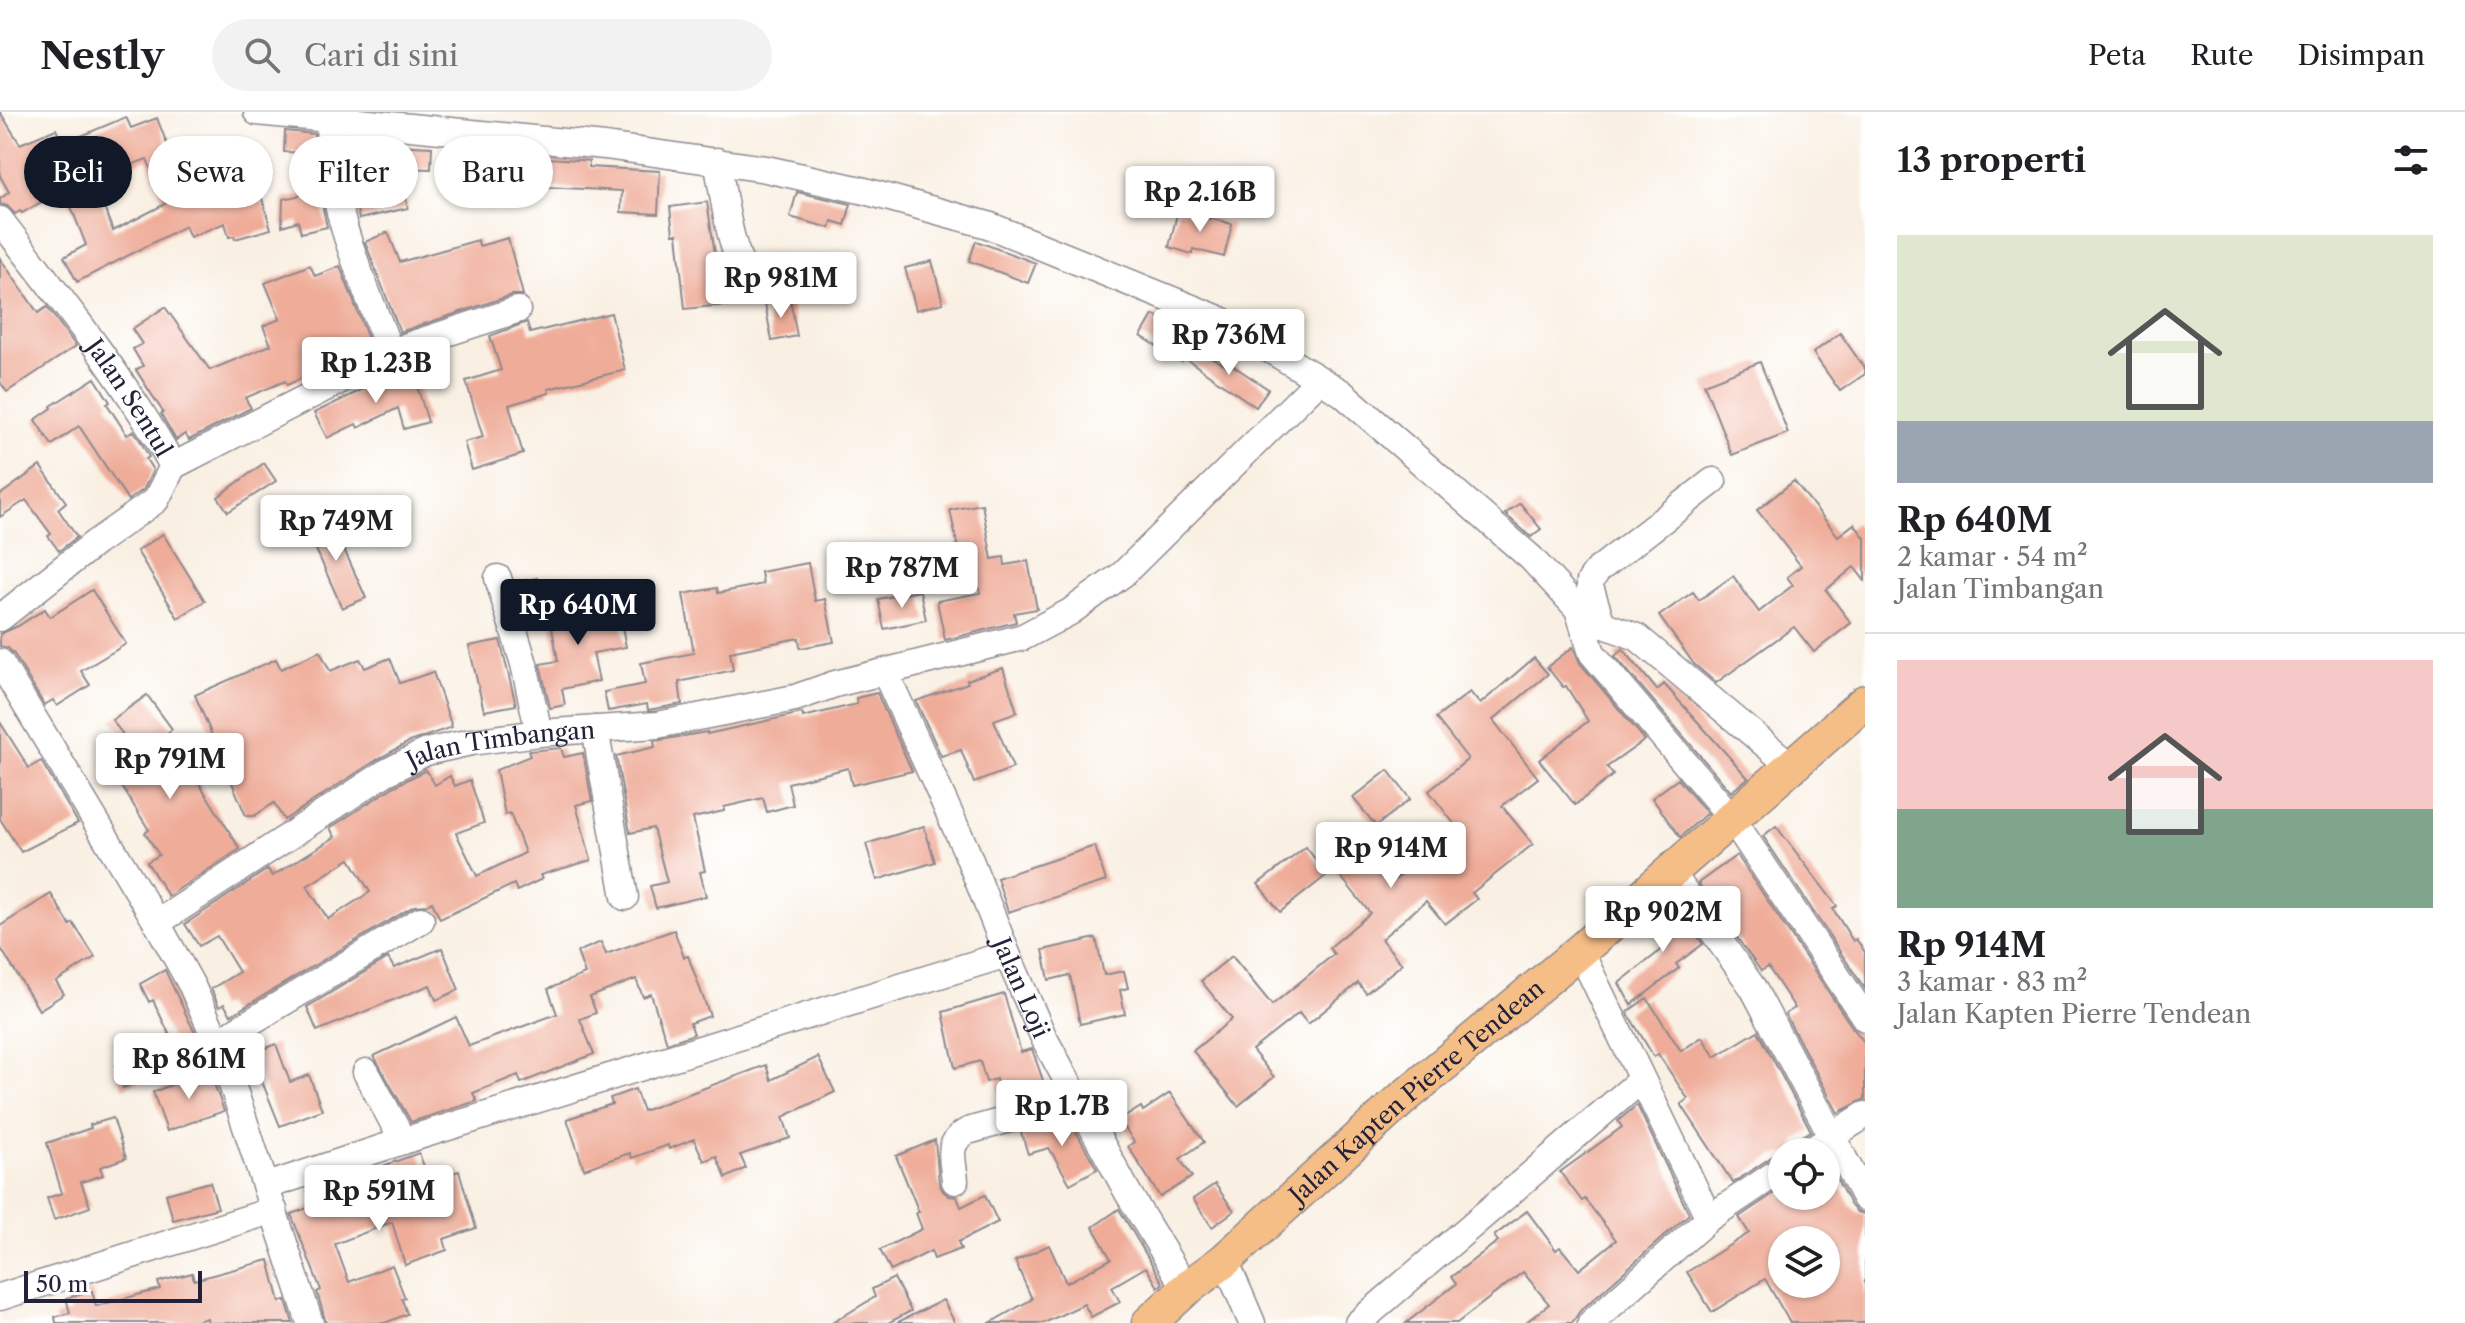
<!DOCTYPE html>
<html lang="id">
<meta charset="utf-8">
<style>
:root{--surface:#fff;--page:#f2f2f2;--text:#202124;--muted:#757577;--line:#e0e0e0;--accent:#111827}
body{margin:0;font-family:"Libre Caslon Text",serif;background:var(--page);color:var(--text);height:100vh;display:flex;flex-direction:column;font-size:30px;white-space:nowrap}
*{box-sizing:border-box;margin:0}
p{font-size:26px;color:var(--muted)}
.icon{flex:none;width:44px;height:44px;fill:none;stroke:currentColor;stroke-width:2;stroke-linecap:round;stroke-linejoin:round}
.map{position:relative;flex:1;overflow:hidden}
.details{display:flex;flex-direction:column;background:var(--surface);width:600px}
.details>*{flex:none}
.banner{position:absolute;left:24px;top:24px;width:760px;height:72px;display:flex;gap:16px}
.tools{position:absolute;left:1768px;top:1026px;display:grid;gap:16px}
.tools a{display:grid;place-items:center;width:72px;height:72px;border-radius:50%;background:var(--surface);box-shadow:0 2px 6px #0004;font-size:40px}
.scale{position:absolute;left:24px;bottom:20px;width:178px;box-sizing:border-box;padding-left:8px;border:4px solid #22223b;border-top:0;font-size:22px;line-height:28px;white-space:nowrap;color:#22223b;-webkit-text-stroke:6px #fff;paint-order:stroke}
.price{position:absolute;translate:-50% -68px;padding:0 18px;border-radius:8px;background:#fff;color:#222;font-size:26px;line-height:52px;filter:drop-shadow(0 2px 4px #0008)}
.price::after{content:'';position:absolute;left:50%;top:48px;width:24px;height:18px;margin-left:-12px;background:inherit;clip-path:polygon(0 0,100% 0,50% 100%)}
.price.active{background:var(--accent);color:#fff}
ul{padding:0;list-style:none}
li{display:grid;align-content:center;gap:16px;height:424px;padding:0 32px}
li+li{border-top:2px solid var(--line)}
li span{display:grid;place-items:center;height:248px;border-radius:0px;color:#555}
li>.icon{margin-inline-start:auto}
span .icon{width:144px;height:144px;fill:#fffc;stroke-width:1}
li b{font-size:34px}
h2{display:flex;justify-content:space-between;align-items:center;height:96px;padding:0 32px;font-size:34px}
.chip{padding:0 28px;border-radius:36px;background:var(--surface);box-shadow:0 2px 6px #0004;font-size:28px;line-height:72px}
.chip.active{background:var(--accent);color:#fff}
header{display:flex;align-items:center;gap:48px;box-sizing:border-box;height:112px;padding:0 40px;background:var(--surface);border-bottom:2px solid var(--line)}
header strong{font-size:38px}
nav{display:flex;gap:44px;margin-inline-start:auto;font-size:28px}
.search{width:560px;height:72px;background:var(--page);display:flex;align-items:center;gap:20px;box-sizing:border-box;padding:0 28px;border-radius:44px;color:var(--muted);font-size:30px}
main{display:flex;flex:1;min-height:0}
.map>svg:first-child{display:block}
.building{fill:#efac98;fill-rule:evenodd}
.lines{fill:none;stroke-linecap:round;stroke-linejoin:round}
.minor-casing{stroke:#8e898f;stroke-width:29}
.major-casing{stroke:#8e898f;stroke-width:37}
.minor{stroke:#fff;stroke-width:26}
.major{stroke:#f6be87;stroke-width:34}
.labels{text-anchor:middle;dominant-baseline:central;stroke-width:6;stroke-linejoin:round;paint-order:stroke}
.street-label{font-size:24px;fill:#22223b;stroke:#fff}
</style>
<header>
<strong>Nestly</strong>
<div class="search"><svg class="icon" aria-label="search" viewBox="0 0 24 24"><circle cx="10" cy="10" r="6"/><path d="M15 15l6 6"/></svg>Cari di sini</div>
<nav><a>Peta</a><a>Rute</a><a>Disimpan</a></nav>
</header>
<main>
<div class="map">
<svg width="1865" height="1211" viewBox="0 0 1865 1211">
<rect width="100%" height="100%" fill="#fff"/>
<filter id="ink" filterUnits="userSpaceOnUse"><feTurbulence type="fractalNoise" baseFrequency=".0125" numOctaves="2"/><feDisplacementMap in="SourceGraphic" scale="16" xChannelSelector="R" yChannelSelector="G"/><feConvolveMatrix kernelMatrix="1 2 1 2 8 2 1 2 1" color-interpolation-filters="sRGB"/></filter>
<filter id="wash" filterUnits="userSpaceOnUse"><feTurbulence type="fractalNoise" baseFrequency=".006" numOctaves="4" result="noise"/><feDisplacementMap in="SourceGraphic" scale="32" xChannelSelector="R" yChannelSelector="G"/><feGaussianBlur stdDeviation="1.8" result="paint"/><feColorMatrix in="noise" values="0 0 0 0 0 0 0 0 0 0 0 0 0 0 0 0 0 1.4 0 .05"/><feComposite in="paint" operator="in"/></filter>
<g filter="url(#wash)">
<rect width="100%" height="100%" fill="#f9f0e3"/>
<g id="blocks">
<!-- building -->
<g class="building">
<path d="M0,0L20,32L56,17L62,32L126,5L131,16L157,6L173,48L187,43L190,51L247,35L271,117L235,127L234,124L229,125L225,111L190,125L185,114L77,170L64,145L86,133L64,77L22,101L20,99L15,102L7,94L0,92V87L9,80L0,64ZM147,47L165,92L113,119L93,67Z"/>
<polygon points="285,19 314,22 314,41 284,40"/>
<polygon points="381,28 393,29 394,33 432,35 431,57 399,56 408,96 359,107 349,63 380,56"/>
<polygon points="485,43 509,44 509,49 548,51 548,46 580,48 589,49 589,55 660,59 658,102 621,100 622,79 546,75 547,70 483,70"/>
<polygon points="319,79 327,115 301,121 298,109 282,114 283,87"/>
<polygon points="797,80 851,92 845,113 832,109 830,116 790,105"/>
<polygon points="707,90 723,193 685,197 677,122 673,122 670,95"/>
<polygon points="1178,98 1232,112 1224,145 1193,137 1192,142 1169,135"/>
<polygon points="388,120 400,150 478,128 479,134 508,126 523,183 512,183 400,220 365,130"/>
<polygon points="976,129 1036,151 1028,171 969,149"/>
<polygon points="0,146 38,201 47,195 76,234 7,280 0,270"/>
<polygon points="932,149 943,191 916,198 905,156"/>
<polygon points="310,153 315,164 340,154 371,235 287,273 285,269 245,286 251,296 189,328 185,322 176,328 161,302 163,300 136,258 143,254 133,237 142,232 132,217 165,195 210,258 271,233 263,214 280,207 265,171"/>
<polygon points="790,187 797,224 772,229 765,192"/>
<polygon points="611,201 625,258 548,277 549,281 509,293 523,342 472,358 464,330 483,325 466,269 501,258 490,224 527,210 530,221"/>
<polygon points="1153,203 1198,224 1182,250 1141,224"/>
<polygon points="1840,221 1865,257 1865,262 1840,279 1813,241"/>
<polygon points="1192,235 1227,254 1229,251 1268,277 1256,295 1185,246"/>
<polygon points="1760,250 1788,321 1732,343 1704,272"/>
<polygon points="411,254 428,310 404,317 398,296 358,316 356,312 327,326 314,301"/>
<polygon points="95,266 110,290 107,292 127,323 134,319 141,330 149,345 146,347 153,358 144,377 128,388 79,314 52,333 35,308 52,296 51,294"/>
<polygon points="264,351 276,369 228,400 218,385"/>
<polygon points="40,354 66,390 58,397 77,425 59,439 48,424 51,422 26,388 0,405 0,383"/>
<polygon points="1794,369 1838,424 1854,412 1865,426 1865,469 1854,455 1826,478 1851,511 1814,540 1794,515 1716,571 1694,552 1659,504 1693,480 1699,488 1733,464 1759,500 1793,473 1787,465 1801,454 1757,398"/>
<polygon points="1520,391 1541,417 1531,425 1505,402"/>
<polygon points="982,392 992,447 1004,445 1005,453 1028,449 1037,497 1014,501 1016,510 945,528 937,489 980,481 971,434 958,436 950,398"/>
<polygon points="330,406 366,486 342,496 307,417"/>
<polygon points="163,422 205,489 178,506 137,439"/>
<polygon points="808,451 815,489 825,487 834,530 800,536 799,526 730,540 733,558 679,570 682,592 648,598 647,592 608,599 604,580 645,572 641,551 694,541 683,482 717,476 718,481 763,472 761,460"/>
<polygon points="537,466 545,501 526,504 516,470"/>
<polygon points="92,478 126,532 81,559 90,573 57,594 53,588 44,593 14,542 8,536 0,534 0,522 18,514 45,497 50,505"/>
<polygon points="920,479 926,508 884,517 878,487"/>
<polygon points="583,487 587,506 619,500 626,535 593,541 599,569 562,577 565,593 550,596 540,552 558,549 548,494"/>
<polygon points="500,528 516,593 484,599 469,534"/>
<polygon points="1573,535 1580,551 1645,628 1607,655 1613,663 1575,693 1539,648 1588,609 1566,574 1563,575 1547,555"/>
<polygon points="1623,537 1657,578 1664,572 1748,666 1731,680 1615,544"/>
<polygon points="320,539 330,559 360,547 365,556 390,546 400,571 433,560 452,615 409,630 378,647 284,708 274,691 254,704 246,704 195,583 276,547 281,557"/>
<polygon points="1534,546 1548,562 1493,608 1538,666 1502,694 1533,732 1472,781 1477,787 1445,812 1426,789 1381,827 1402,852 1366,881 1358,871 1308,912 1299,901 1252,938 1274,965 1238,994 1193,939 1232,907 1201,869 1232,844 1272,893 1334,842 1329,836 1370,801 1330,751 1359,726 1394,768 1458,717 1429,679 1468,647 1436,606 1470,580 1480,592"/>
<polygon points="1003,556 1017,600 994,608 1013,656 974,671 961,638 941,644 916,589 968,571 967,568"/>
<polygon points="877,581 912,659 852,673 848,656 788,671 793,693 767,700 763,686 724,695 724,699 693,706 705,759 700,760 706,784 656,796 650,774 667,770 653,716 630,721 616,644 655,635 654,629 707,620 707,622 802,601 803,605 857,592 856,586"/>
<polygon points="147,583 172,617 168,621 240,737 168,784 147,750 159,743 145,721 149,718 113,660 139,644 112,608"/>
<polygon points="0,610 29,656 41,649 78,711 21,740 0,707"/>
<path d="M561,636L564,645L583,641L592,689L576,693L591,748L540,763L542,767L517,779L514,772L440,807L432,790L427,793L414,794L231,903L224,892L219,895L211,877L239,860L217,824L199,834L185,812L268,757L272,764L335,725L330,716L393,675L426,658L435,673L450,664L455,674L470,668L484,711L456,721L477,764L525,741L510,701L505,703L496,658L530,644L528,639ZM350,747L370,780L328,807L307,774Z"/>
<polygon points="1388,658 1410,687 1376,714 1353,686"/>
<polygon points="1678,667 1707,701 1680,725 1652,686"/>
<polygon points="924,714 935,750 877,768 866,732"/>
<polygon points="1776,714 1837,794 1833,797 1853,829 1856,827 1865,840 1865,877 1763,724"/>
<polygon points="1095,734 1106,769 1008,800 997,766"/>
<polygon points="1306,735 1327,763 1280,800 1258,772"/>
<polygon points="1737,743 1852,915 1865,931 1865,987 1838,1001 1785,902 1795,896 1768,855 1761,859 1698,771"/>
<polygon points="51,782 70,813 73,811 95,845 56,870 64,882 39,898 0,835 0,814"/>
<polygon points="1674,792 1703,832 1676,852 1679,856 1631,893 1619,871 1665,835 1648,810"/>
<polygon points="674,818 684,845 688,844 710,904 690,911 694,922 667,931 651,882 643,885 636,867 590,885 596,901 580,907 594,942 521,971 518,963 473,981 477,989 411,1010 374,944 456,905 469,934 557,902 548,877 585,862 577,840 601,830 606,842"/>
<polygon points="1096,826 1104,863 1124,859 1128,876 1120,878 1125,902 1080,912 1070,863 1049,868 1043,838"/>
<polygon points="442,836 459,878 436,888 430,873 317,919 307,895 388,846 394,856"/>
<polygon points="165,858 202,936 150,969 148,966 123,976 115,954 152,940 150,937 172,928 153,888 149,890 140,872"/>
<polygon points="1004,882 1021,940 1032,937 1047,980 1003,992 996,967 986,970 980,949 955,956 943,900"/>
<polygon points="1647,886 1681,939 1702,925 1715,945 1758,919 1811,1019 1798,1027 1791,1040 1773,1044 1733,1071 1681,992 1688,987 1658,942 1654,945 1627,900"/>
<polygon points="276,932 290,970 309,963 322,998 280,1014 251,942"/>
<polygon points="818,945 835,980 783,1005 790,1026 740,1043 746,1056 726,1066 716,1044 704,1049 694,1027 669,1037 668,1033 632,1046 630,1041 584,1057 567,1007 612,992 610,986 635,977 643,999 766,953 771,968"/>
<polygon points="209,958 224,999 167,1019 153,980"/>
<polygon points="1170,981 1204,1030 1180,1047 1192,1065 1160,1085 1128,1034 1134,1030 1120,1008 1141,995 1143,999"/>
<polygon points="1637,993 1689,1102 1580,1199 1572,1211 1525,1211 1549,1192 1523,1160 1457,1211 1406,1211 1456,1172 1451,1165 1498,1129 1494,1124 1527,1099 1556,1138 1560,1135 1579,1158 1616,1128 1585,1087 1582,1089 1560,1060 1622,1015 1618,1009"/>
<polygon points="113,1006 126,1046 100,1055 103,1063 81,1070 90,1095 54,1108 47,1086 62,1081 47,1031 91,1016 90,1013"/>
<polygon points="1069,1007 1097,1057 1070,1072 1049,1036 1028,1042 1021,1020"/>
<polygon points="935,1028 939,1071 943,1079 949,1084 957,1085 961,1095 985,1083 998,1110 958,1130 961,1137 934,1147 931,1139 891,1159 880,1138 922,1117 916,1101 919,1100 896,1044"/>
<polygon points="419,1041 429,1068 459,1059 476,1116 444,1127 447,1138 405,1153 392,1110 335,1132 349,1170 392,1153 405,1186 402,1187 407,1202 385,1211 326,1211 317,1180 321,1178 291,1102 316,1093 310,1080"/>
<path d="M1826,1047L1851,1094L1857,1100L1865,1102V1211H1790L1765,1167L1712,1200L1687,1160L1749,1121L1739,1105L1782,1076V1084H1826ZM1782,1128H1826V1172H1782Z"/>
<polygon points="210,1070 218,1096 173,1108 166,1082"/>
<polygon points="1215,1072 1234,1099 1212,1115 1193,1087"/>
<polygon points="1119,1097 1163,1171 1158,1175 1146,1155 1112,1175 1120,1190 1091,1205 1084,1192 1044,1211 990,1211 1032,1187 1015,1149 1049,1133 1066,1171 1111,1147 1093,1115"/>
<polygon points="269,1148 280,1190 286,1188 293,1211 208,1211 207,1206 190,1211 56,1211 55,1205 70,1201 66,1186 92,1179 96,1194 160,1177 158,1170 192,1161 194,1168"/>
<polygon points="894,1166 911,1199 888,1211 832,1211 875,1185 872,1177"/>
<polygon points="943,1188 955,1211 896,1211"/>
</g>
</g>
</g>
<g filter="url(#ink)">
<use href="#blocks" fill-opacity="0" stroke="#8e898f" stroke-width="2"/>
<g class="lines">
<!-- minor casing -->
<g class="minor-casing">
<g id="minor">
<polyline points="257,0 605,34 766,57 861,78 988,113 1219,207 1342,281 1531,446 1578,497 1592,541 1731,705 1865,906"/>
<path d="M330,7C324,89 363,168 391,242"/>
<path d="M717,49C724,83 729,141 750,168L828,161"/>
<path id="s1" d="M0,108C61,187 125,267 173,354L156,388L95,431L0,506"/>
<polyline points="173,354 407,234 517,198"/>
<polyline points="1713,369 1598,458 1590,469 1590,475 1602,512 1637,525 1791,654"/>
<polyline points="498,466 524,552 539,621"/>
<polyline points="0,550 157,811 192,874 217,930 236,984 310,1211"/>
<path id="s2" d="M885,560L966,738L1007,842L1044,926L1128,1081L1186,1177"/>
<polyline points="595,617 625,785"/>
<polyline points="1671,760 1753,876 1865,1086"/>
<path id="s3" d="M157,811L385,661L426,640L471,630L539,621L657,613L795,586L835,572L1023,525L1070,500L1123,462L1319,268"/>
<polyline points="1580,839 1709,1106"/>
<polyline points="217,930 421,808"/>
<polyline points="366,960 403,1029"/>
<polyline points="1807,1040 1865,1003"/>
<path d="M955,1069C953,1046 945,1031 968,1019L1076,988"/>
<polyline points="267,1074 403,1029 1007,842"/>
<polyline points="1225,1148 1252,1211"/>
<polyline points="0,1185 274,1098"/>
<polyline points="1358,1211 1641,968"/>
<polyline points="1591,1211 1709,1106 1782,1057"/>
</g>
</g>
<!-- major casing -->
<g class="major-casing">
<g id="major">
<path id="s4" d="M1149,1211L1186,1177L1225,1148L1402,987L1580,839L1865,590"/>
</g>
</g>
<!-- minor -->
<use href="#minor" class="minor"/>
<!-- major -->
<use href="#major" class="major"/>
</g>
</g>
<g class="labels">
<!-- street labels -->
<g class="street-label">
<text stroke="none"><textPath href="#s1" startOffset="220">Jalan Sentul</textPath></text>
<text stroke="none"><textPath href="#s3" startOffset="394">Jalan Timbangan</textPath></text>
<text stroke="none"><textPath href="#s2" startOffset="344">Jalan Loji</textPath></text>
<text stroke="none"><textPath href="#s4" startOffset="354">Jalan Kapten Pierre Tendean</textPath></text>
</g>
</g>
</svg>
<div class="tools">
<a><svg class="icon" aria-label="locate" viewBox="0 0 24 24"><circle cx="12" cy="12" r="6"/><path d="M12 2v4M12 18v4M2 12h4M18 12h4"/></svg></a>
<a><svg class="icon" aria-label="layers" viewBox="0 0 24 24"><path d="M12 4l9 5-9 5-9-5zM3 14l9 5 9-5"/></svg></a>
</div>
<div class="scale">50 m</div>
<b class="price" style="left:1200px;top:122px">Rp 2.16B</b>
<b class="price" style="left:781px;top:208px">Rp 981M</b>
<b class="price" style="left:1229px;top:265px">Rp 736M</b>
<b class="price" style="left:376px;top:293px">Rp 1.23B</b>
<b class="price" style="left:336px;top:451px">Rp 749M</b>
<b class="price" style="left:902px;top:498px">Rp 787M</b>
<b class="price active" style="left:578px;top:535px">Rp 640M</b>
<b class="price" style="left:170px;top:689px">Rp 791M</b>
<b class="price" style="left:1391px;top:778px">Rp 914M</b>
<b class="price" style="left:1663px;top:842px">Rp 902M</b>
<b class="price" style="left:189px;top:989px">Rp 861M</b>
<b class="price" style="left:1062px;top:1036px">Rp 1.7B</b>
<b class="price" style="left:379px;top:1121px">Rp 591M</b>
<div class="banner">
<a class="chip active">Beli</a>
<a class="chip">Sewa</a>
<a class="chip">Filter</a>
<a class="chip">Baru</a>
</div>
</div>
<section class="details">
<h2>13 properti<svg class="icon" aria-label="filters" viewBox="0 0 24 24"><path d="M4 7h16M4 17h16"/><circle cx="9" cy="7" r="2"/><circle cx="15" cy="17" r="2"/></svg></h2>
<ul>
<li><span style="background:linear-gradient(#dfe7d0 75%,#9aa5b1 0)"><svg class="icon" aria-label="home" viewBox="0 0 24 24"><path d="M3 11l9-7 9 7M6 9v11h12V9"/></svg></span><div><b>Rp 640M</b><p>2 kamar · 54 m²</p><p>Jalan Timbangan</p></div></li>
<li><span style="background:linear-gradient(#f6c9c9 60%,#7fa58c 0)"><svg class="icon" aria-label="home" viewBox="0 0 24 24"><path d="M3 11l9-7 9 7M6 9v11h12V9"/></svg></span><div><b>Rp 914M</b><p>3 kamar · 83 m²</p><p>Jalan Kapten Pierre Tendean</p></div></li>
</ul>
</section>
</main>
